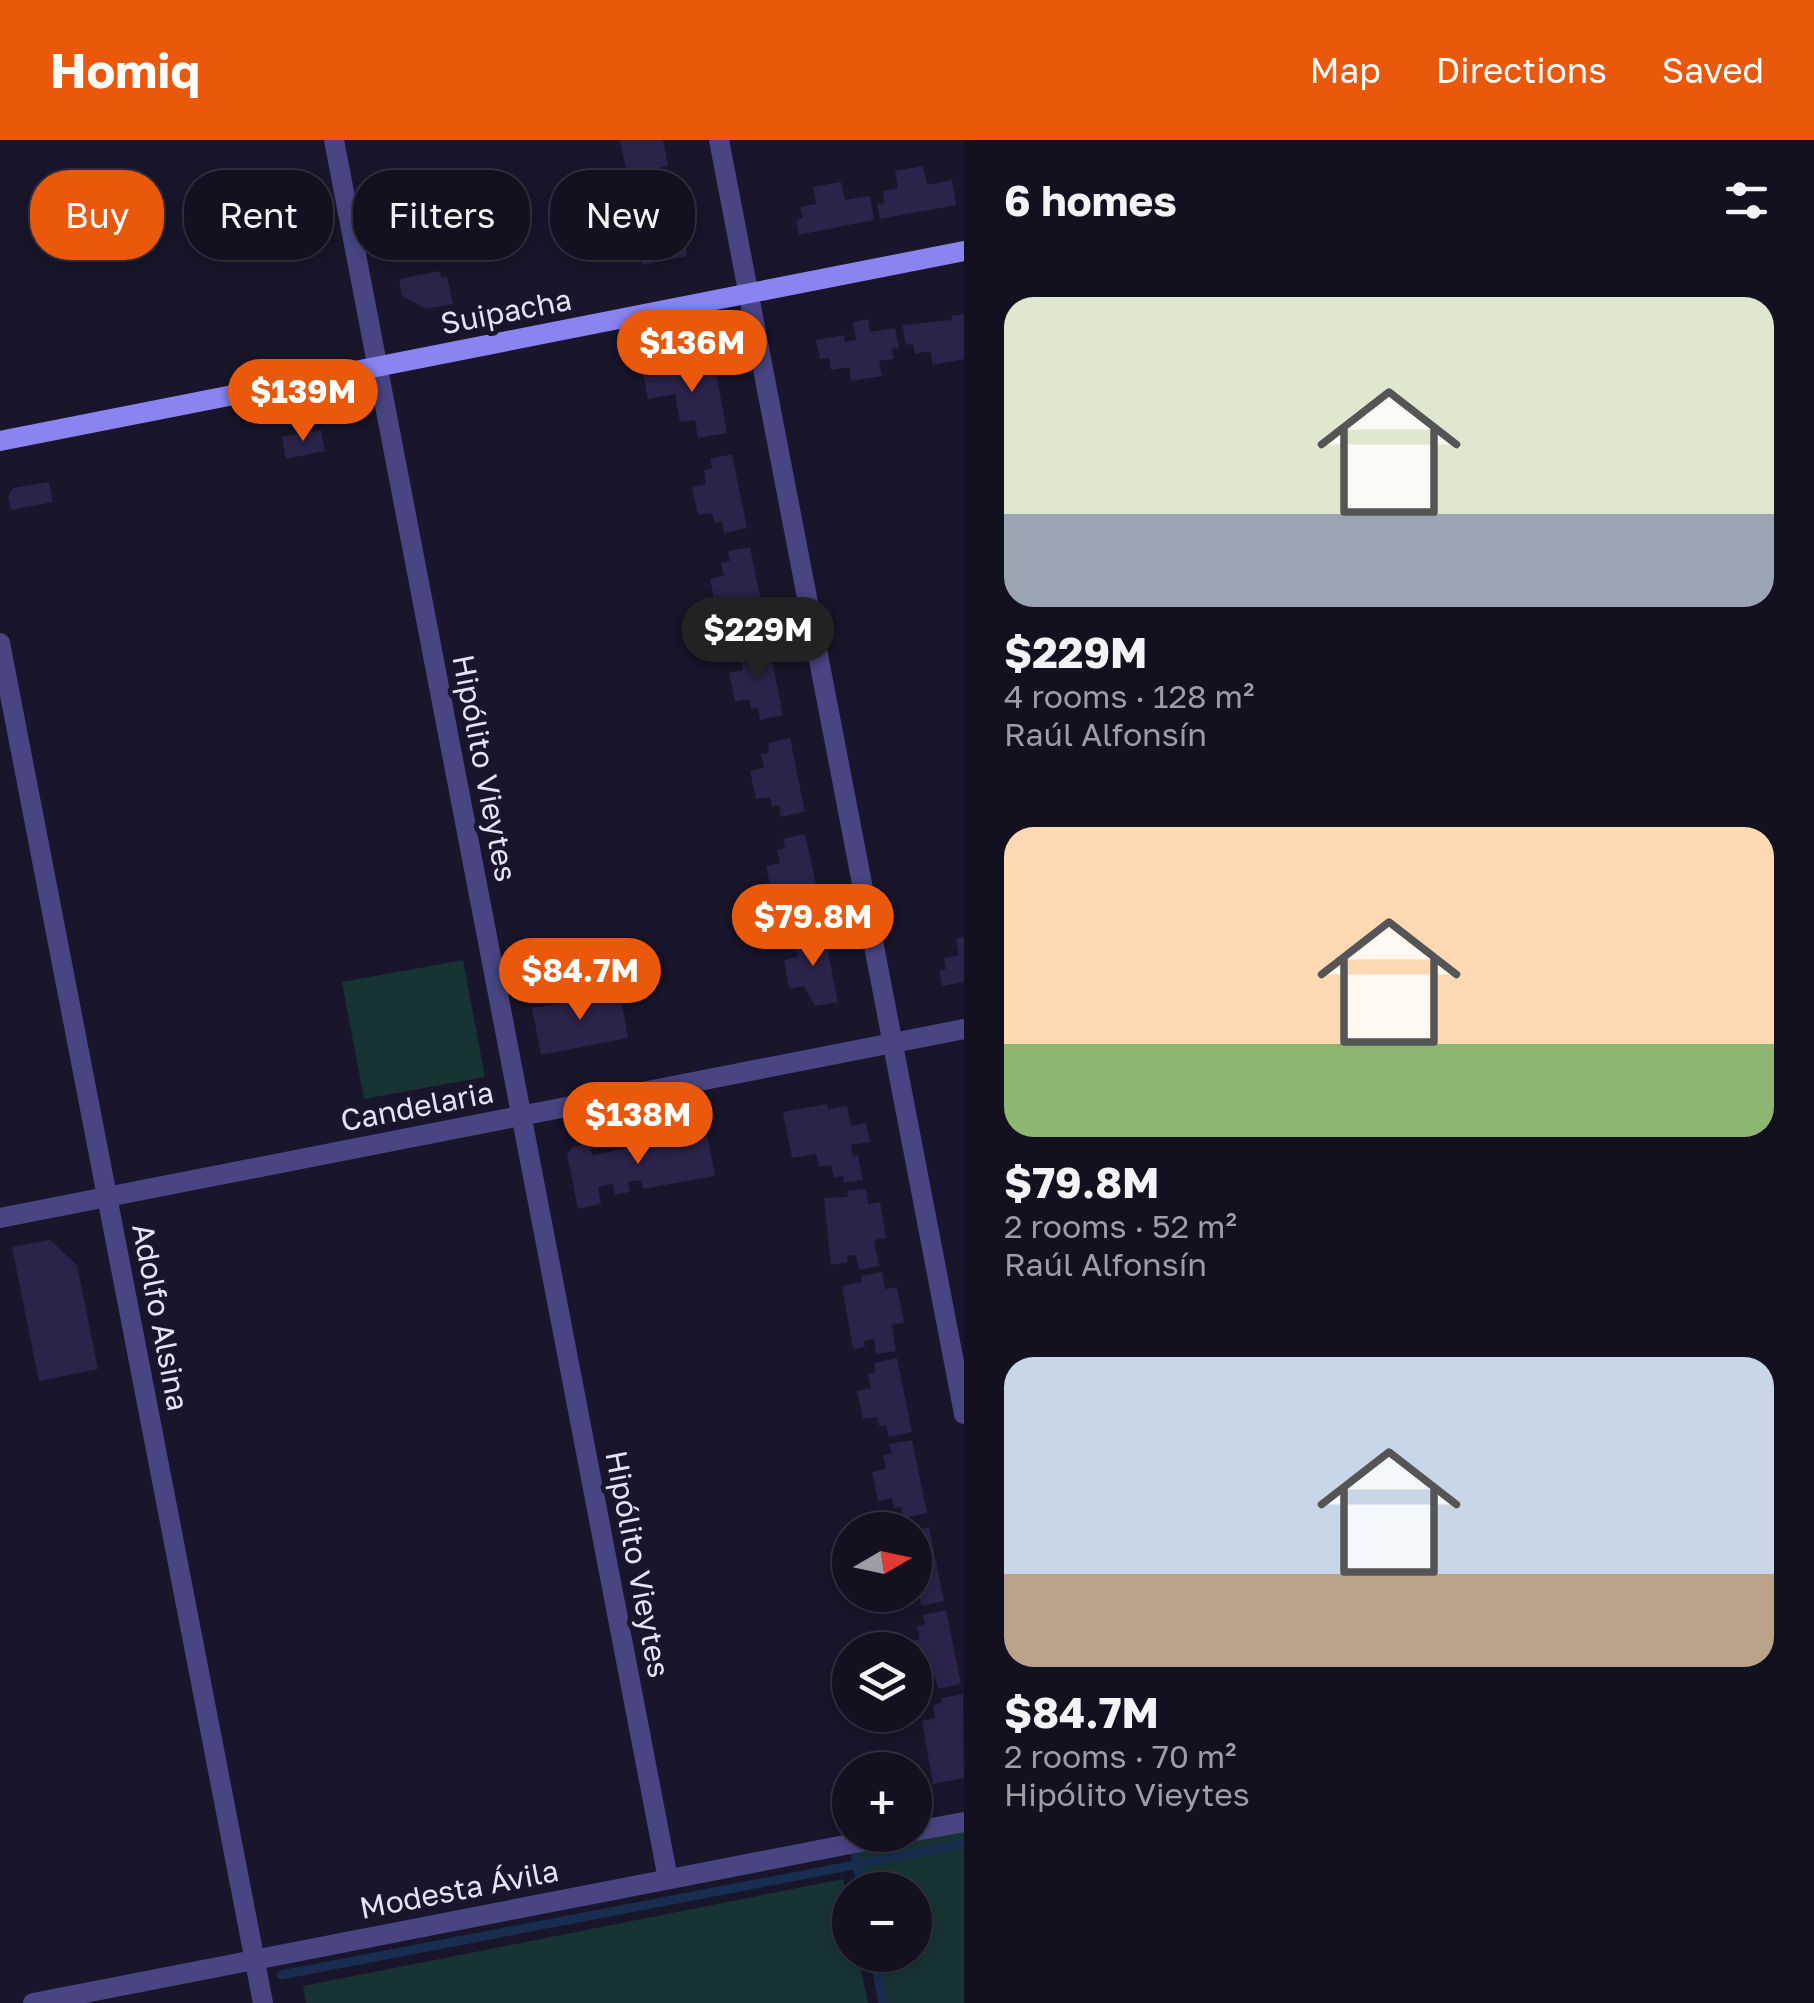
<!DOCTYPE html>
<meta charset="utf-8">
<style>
:root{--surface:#131020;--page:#201e2d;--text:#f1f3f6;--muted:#9d9da5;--line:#32303e;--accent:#ea580c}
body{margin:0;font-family:"Golos Text",sans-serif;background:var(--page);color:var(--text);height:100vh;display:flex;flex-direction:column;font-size:38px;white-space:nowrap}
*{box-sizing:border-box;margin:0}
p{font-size:32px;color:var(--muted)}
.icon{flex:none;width:55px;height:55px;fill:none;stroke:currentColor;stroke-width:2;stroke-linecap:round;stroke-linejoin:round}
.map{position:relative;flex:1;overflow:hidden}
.sheet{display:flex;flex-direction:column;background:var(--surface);width:850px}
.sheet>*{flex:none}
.banner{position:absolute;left:30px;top:30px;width:782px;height:90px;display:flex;gap:20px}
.needle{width:65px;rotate:81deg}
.buttons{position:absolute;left:832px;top:1372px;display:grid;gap:20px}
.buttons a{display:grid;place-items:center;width:100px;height:100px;border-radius:50%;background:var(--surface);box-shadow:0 5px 15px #0003,0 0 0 2px var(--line);font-size:50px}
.price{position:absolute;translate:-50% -85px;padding:0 22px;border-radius:35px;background:var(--accent);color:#fff;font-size:32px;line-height:65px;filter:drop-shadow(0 2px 5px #0008)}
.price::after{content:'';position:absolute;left:50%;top:60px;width:30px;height:22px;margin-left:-15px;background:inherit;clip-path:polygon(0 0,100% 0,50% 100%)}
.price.selected{background:#222;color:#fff}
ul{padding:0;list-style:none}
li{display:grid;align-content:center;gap:20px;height:530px;padding:0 40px}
li span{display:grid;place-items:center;height:310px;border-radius:30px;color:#555}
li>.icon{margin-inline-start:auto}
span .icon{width:180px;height:180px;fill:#fffc;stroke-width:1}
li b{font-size:42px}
h2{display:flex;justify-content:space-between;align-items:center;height:120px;padding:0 40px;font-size:42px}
.chip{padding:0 35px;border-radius:40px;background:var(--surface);box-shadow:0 5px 15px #0003,0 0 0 2px var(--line);font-size:35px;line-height:90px}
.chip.selected{background:var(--accent);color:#fff}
header{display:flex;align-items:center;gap:60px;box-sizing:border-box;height:140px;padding:0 50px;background:var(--accent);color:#fff}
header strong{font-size:48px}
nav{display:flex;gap:55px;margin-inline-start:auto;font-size:35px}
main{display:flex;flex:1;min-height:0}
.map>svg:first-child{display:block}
.green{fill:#183333}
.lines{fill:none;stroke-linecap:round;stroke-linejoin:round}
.stream{stroke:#182d4f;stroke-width:9}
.building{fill:#2b2349}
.minor{stroke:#494583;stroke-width:20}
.tertiary{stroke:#494583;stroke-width:20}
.secondary{stroke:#8984f0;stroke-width:20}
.labels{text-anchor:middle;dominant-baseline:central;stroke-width:10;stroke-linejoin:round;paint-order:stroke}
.street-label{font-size:30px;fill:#e5e1fb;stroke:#19152a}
</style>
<header>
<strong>Homiq</strong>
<nav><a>Map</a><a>Directions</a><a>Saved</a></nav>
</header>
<main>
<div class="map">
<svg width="964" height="1863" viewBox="0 0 964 1863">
<rect width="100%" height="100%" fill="#19152a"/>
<!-- green -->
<g class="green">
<polygon points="463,820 485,937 364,959 342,842"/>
<polygon points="964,1682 964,1863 883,1863 874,1815 915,1815 915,1750 862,1750 853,1703 915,1695"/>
<polygon points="843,1739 850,1773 850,1815 858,1815 868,1863 306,1863 303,1846"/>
</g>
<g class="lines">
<!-- stream -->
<g class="stream">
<polyline points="853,1704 862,1750"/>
<polyline points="874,1815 883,1863"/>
<polyline points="281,1835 964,1704"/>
</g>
</g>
<!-- building -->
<g class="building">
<polygon points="620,0 663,0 668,26 627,35"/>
<polygon points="923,26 927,45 952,40 956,65 880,79 877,64 884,63 883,51 898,48 895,31"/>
<polygon points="671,39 675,79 679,78 687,116 642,125 628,55 650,51 649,44"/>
<polygon points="841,42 845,60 870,56 874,80 799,95 796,80 803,78 800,67 816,64 813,47"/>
<polygon points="440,131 441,138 447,137 453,164 426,169 402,156 399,139"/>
<polygon points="964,174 964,219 933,225 930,211 915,214 913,204 906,205 902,185 952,180 951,176"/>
<polygon points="868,179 870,192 895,188 899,208 892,209 894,219 879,221 882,236 851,241 849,227 831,230 829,218 820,219 816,200 844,195 845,202 856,200 853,182"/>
<polygon points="714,221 727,293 698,298 695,280 680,282 675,254 648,259 643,233"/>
<polygon points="321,290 325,311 286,319 282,297"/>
<polygon points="732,314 747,388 724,393 722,381 715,383 712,373 698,375 692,347 706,344 704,330 712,328 710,319"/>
<polygon points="49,342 53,362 11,370 8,356 13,348"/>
<polygon points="750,407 765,481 742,485 740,474 733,475 730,465 716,468 710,439 724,436 721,423 730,421 728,411"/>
<polygon points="768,501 783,575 760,580 758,568 751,569 749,559 735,562 729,533 743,530 740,516 748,515 746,505"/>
<polygon points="790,598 805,672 781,677 779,665 772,667 770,657 756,659 750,631 764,628 761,614 769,613 768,603"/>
<polygon points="805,694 821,768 797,773 786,752 772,755 766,726 780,723 777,710 785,708 783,699"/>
<polygon points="823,788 838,862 815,866 804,846 789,849 784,820 798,817 795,804 803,802 801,792"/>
<polygon points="964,797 964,842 942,846 939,831 946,829 944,818 959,815 956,799"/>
<polygon points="620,852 628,898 541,915 532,868"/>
<polygon points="827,964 828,969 847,966 851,986 866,983 870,1002 851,1005 853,1016 858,1015 863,1040 844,1043 843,1036 834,1038 831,1025 819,1027 816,1014 792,1018 783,972"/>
<polygon points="707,994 715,1036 643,1049 641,1040 628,1042 630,1052 615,1055 613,1044 598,1047 601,1064 578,1069 567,1014 573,1007 590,1003 592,1015"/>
<polygon points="866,1049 868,1064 880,1062 886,1098 874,1100 879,1126 859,1130 856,1115 847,1116 848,1122 831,1125 824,1058 848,1057 847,1051"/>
<polygon points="50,1100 77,1125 98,1229 39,1241 12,1107"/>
<polygon points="882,1132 885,1149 897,1147 904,1182 892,1185 896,1211 876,1214 874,1199 864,1201 865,1207 853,1209 842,1146 862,1142 861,1136"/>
<polygon points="897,1218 912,1292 889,1297 886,1285 879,1286 877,1277 863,1279 857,1251 871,1248 868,1234 876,1232 874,1223"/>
<polygon points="912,1300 927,1373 903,1378 901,1367 894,1368 892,1358 878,1361 872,1332 886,1329 883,1315 892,1314 889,1304"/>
<polygon points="929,1387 944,1461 921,1466 919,1454 915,1455 915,1390"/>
<polygon points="946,1470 961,1544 938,1549 935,1537 928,1538 926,1528 915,1530 915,1510 908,1510 906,1502 920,1499 917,1486 925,1484 923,1475"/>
<polygon points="963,1554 964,1638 933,1644 922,1581 935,1578 933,1565 941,1563 941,1558"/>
</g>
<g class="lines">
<!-- minor -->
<g class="minor">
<polyline points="334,0 668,1739"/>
<polyline points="719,0 964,1274"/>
<polyline points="0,503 263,1863"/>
<polyline points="0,1078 964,889"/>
</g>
<!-- tertiary -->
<g class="tertiary">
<polyline points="915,1691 964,1682"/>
<polyline points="33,1863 896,1695"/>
</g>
<!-- secondary -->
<polyline class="secondary" points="0,301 964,111"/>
</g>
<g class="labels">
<!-- street labels -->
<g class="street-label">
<text transform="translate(506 171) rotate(-11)">Suipacha</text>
<text transform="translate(485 628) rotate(79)">Hipólito Vieytes</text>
<text transform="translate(417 966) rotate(-11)">Candelaria</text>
<text transform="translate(161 1177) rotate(79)">Adolfo Alsina</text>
<text transform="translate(638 1424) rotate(79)">Hipólito Vieytes</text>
<text transform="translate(459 1749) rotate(-11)">Modesta Ávila</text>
</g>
</g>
</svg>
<div class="buttons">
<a><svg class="needle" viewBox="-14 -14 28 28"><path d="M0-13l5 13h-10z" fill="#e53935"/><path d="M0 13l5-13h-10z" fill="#9d9da5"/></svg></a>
<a><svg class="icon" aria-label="layers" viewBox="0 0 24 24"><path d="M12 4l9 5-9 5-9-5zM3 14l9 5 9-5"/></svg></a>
<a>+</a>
<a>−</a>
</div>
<b class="price" style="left:692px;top:255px">$136M</b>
<b class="price" style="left:303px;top:304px">$139M</b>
<b class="price selected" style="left:758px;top:542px">$229M</b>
<b class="price" style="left:813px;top:829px">$79.8M</b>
<b class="price" style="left:580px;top:883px">$84.7M</b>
<b class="price" style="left:638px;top:1027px">$138M</b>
<div class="banner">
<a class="chip selected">Buy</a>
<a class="chip">Rent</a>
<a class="chip">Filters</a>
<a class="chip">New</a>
</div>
</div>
<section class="sheet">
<h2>6 homes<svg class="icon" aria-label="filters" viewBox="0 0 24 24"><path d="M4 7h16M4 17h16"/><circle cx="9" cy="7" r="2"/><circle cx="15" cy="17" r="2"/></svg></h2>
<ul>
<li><span style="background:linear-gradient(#dfe7d0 70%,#9aa5b1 0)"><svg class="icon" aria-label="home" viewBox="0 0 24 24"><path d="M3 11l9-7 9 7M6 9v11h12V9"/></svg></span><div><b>$229M</b><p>4 rooms · 128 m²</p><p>Raúl Alfonsín</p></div></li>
<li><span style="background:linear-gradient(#ffd9b3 70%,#8fb573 0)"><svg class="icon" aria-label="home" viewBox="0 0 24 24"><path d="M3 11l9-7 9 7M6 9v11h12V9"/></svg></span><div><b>$79.8M</b><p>2 rooms · 52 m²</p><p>Raúl Alfonsín</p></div></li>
<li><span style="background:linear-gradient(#c9d6e8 70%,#b9a48a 0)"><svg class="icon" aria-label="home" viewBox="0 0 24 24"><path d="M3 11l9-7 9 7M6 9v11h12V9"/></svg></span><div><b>$84.7M</b><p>2 rooms · 70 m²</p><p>Hipólito Vieytes</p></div></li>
</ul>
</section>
</main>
